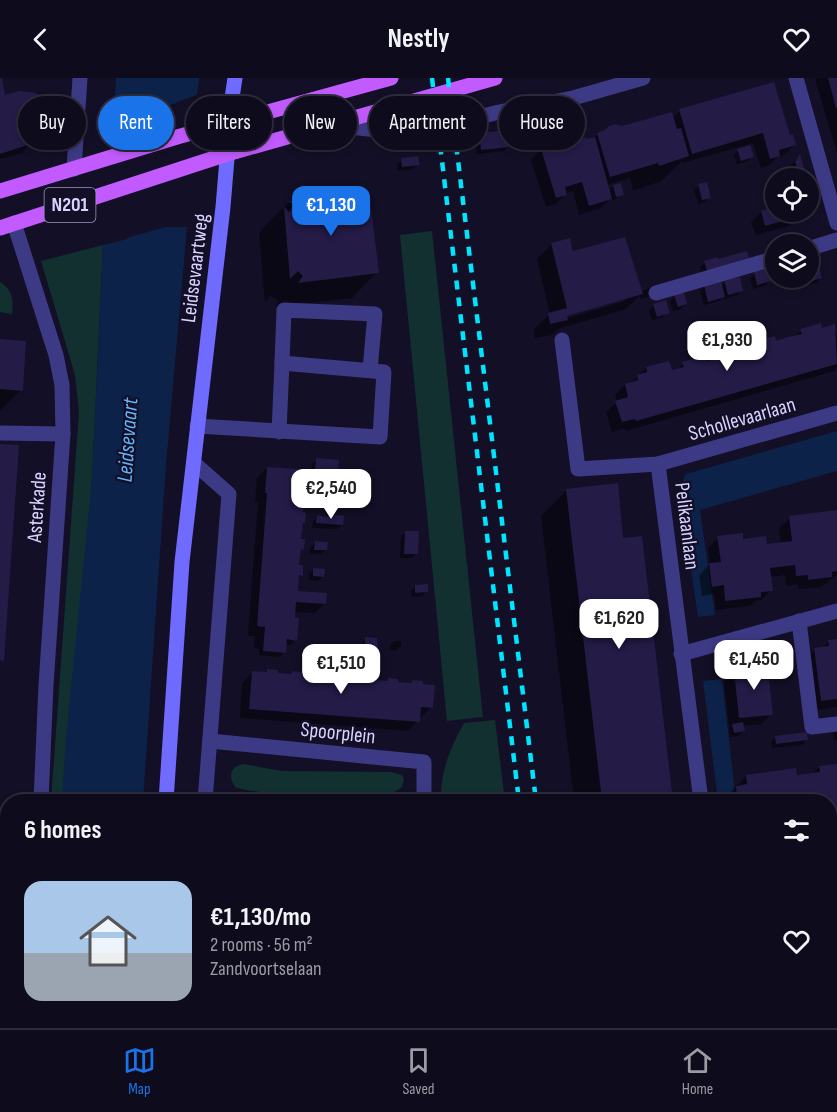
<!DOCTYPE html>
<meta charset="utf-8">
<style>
:root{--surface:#0e0b1c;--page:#171425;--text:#f1f3f6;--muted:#9b9ba3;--line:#2e2b3b;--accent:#1a73e8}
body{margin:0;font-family:"Sofia Sans Condensed",sans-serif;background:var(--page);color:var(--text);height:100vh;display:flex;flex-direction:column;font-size:22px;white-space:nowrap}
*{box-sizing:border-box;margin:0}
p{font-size:20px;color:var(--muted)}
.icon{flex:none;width:33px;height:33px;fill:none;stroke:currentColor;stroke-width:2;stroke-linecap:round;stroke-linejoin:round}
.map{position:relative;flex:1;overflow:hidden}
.side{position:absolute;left:0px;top:716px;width:837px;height:236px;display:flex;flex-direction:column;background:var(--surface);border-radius:24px 24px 0 0;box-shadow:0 3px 9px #0003,0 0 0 2px var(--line)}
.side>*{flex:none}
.top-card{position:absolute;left:18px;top:18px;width:801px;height:54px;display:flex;gap:12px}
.fabs{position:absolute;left:765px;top:90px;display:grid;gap:12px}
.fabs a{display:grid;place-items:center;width:54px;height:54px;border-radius:50%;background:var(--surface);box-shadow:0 3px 9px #0003,0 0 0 2px var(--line);font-size:30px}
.price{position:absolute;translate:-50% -51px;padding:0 14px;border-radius:12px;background:#fff;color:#222;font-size:20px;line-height:39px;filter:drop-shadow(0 2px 3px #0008)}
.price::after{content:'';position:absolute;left:50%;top:36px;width:18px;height:14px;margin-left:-9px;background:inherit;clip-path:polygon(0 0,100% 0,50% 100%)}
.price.current{background:var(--accent);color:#fff}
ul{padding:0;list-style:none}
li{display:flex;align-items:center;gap:18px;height:150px;padding:0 24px}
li+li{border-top:2px solid var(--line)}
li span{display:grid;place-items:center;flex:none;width:168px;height:120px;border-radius:18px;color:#555}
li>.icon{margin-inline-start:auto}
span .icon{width:72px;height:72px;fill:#fffc;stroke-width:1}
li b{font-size:26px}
h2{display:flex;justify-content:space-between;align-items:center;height:72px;padding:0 24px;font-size:26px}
.pill{padding:0 21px;border-radius:27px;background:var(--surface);box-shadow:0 3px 9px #0003,0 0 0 2px var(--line);font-size:21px;line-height:54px}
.pill.current{background:var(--accent);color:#fff}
header{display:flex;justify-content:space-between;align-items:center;height:78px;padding:0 24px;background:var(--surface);font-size:27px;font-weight:700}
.menu{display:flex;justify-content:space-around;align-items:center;height:84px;border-top:2px solid var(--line);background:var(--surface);font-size:16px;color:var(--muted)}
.menu a{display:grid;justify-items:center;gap:3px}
.menu .current{color:var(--accent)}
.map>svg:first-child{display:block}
.green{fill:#12302f}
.water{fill:#0c2248}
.pier{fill:#130f26}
.shadow{fill:#0007;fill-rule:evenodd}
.building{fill:#241b47}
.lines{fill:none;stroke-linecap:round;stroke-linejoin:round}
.lane{stroke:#3d3a85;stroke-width:15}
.street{stroke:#3d3a85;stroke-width:15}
.secondary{stroke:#6f6bff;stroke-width:15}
.primary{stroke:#c25bff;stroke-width:15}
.rail{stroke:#00e5ff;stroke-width:4.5;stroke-dasharray:9 8;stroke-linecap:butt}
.labels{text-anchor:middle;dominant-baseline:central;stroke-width:4.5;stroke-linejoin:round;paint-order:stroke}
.shield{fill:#130f26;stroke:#9e99be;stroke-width:1.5}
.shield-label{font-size:20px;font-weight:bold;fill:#d9d4ff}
.street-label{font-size:21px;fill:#d9d4ff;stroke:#130f26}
.water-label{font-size:22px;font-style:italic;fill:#62b6ff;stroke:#130f26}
</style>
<header><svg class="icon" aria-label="back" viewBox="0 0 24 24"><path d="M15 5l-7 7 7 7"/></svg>Nestly<svg class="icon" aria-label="heart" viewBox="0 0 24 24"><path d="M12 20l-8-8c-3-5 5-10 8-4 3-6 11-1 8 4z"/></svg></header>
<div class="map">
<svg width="837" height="950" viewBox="0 0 837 950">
<rect width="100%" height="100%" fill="#130f26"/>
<!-- green -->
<g class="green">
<polygon points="432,153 483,639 447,643 400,157"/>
<polygon points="103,167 92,402 66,723 51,723 79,334 75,297 41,183"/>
<path d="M0,204C12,211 14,222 12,236L0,234Z"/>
<path d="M495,642L505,723H441C440,694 450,670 464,645Z"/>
<path d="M243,686L282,693L391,694L402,697L404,702L402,709C400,711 396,713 394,714C371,721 256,718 235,709C228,698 230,689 243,686Z"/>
<polygon points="450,944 532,944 533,950 450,950"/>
</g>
<!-- water -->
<g class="water">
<polygon points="116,0 199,0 197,17 177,24 167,149 187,149 166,387 143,723 62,723 66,659 92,402 103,167 127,161 136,39 114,36"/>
<polygon points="837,353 837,393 700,432 715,537 698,539 683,436 681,406 686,396"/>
<polygon points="722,601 736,723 718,723 703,603"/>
<polygon points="837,923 837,950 745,950 745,944 830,944 830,924"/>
<polygon points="47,944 126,944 126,950 46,950"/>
</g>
<!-- pier -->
<polygon class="pier" points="179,24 169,148 123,161 132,40"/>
<!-- shadow -->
<g class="shadow">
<polygon points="0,0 4,19 32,64 22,75 0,81"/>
<polygon points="816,0 837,0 837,75 815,1"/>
<polygon points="680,33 789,59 794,67 784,77 777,79 769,87 761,90 753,65 682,85 682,83 661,103 633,113 630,100 607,107 609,113 613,108 623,116 612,123 611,120 601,130 579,137 573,113 565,116 556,126 546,129 531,82 541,72 553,73 565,69 569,65 593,61 598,56 672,40"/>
<polygon points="480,57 509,68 504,73 477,76 475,61"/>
<polygon points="738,73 752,79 747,83 737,87 734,77"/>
<polygon points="799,78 805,100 787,100 785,95"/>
<polygon points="402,82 418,86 413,91 398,93 397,86"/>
<polygon points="699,108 709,119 705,124 698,126 694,112"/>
<polygon points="776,113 776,134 798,134 799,138 789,148 756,157 751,144 761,134 773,131 769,120"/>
<polygon points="368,115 377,194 352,220 275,229 279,224 271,218 265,224 259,156 264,149 289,124"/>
<path d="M552,166L572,175L641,214L653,208L655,213L651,218L641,221L639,218L626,231L558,251L552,257L535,260L534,251L550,236L537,181ZM625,220V223L561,242L560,239Z"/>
<polygon points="716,181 704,203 700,189 705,184"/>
<polygon points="755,196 769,203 765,208 753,211 750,200"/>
<polygon points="778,200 820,200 816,205 794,210 792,201 779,205"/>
<polygon points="720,204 721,208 725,204 742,213 737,217 723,221 723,219 719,223 704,227 700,213 704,209"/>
<polygon points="675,218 686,226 681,231 673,233 670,223"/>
<polygon points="654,228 668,234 663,239 652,242 649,232"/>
<polygon points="834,248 837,258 837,290 834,293 626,353 625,350 612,354 606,334 617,324 615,317 625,307 630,306 646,290 671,294 676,293 683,286 705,280 700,265 710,255 728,278 735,276 742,269 751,271 757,270 764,263 775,264 794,259 801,253 821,251"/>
<polygon points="0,262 21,312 0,333"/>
<polygon points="316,382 337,393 332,398 308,397 308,403 303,407 301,436 304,445 301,448 300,462 302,471 299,474 298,489 301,497 297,501 296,515 325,525 315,535 294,534 295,562 291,567 285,566 284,574 280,579 259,577 259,571 254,570 255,558 248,558 258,424 255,424 257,400 267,390 311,393 312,386"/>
<polygon points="566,413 622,462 672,723 574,723 541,438"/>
<polygon points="317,439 342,447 337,451 312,450 313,444"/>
<polygon points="790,440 837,447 837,497 821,509 799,511 798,506 786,508 785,497 770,499 771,512 761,522 755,523 750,528 716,532 714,516 702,518 699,497 710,486 708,470 718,460 766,468 781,466 779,450"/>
<polygon points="406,454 416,476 411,480 400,480 401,459"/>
<polygon points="315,465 326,472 321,476 310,476 310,470"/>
<polygon points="314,491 323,498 318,503 309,502 309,496"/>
<polygon points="415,508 427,513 422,518 411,519 411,513"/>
<polygon points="366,561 376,568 371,573 361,572 361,566"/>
<polygon points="837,562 837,629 811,633 805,581 815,571 822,570 829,564"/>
<polygon points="395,563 401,563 401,568 396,573 390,572 390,567"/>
<polygon points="321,575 326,585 321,590 315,589 316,579"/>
<polygon points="345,575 350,587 345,592 339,591 340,580"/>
<polygon points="749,586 771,636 761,646 742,648 743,653 738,658 730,659 724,604 734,594 742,593"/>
<polygon points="368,589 372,604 386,605 389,602 397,606 410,607 413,604 431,629 421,639 419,639 418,643 408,653 240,640 242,605 252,595 265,595 268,592 276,596 289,597 292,594 300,598 313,599 317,596 324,600 337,601 340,598 345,598 353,591 365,591"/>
<polygon points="837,652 837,662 834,663 833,656"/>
<polygon points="776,659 807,662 802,667 772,670 771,664"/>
<polygon points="837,687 837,747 830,748 830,723 727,723 726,719 746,698 796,698 813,696 819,689"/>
<polygon points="836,829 837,890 832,891 830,878 830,835"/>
<polygon points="216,944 265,944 263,950 215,950"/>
<polygon points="348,944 393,944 394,950 349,950"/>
<polygon points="600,944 683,944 682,950 601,950"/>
</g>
<!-- building -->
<g class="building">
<polygon points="0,0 2,0 5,17 19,13 37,15 34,65 0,76"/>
<polygon points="828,0 837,0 837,30 836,30"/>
<polygon points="774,4 790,57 793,56 796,67 779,72 780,78 770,81 763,55 692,76 679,31"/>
<polygon points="672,34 677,51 681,50 689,78 659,88 658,85 610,99 597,55 605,52 609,48 615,46 622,48"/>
<polygon points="508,52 510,69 481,72 479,55"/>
<polygon points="586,59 586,61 595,59 612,121 589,128 582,104 565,109 567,117 556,120 541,71 553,67 554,71 569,66 568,64"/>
<polygon points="750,67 754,79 741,83 737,71"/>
<polygon points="800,76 807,100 800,100 795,84"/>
<polygon points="418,78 420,87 402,89 401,80"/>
<polygon points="707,104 711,120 702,122 698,106"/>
<polygon points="621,105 624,117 616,119 613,107"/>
<polygon points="369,113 379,195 298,205 303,198 298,193 290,201 284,129 289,134 295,128 288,123"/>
<polygon points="776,128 776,134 799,134 801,138 765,148 761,133"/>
<polygon points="625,159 643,216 567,238 568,242 550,246 548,235 567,230 551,165 570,160 573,173"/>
<polygon points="747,173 751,187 709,199 704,183 717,179 718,181"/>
<polygon points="815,176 822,200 799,207 797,200 808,200 808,178"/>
<polygon points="767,191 771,203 757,207 754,194"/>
<polygon points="740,199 743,213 728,217 724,202"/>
<polygon points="721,202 725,219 708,224 704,207"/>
<polygon points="684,214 687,226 678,229 674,217"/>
<polygon points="666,222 670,235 657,239 653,226"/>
<polygon points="821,245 822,250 835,246 837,286 636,343 635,341 622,344 615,323 628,319 625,306 638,302 637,297 647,294 646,289 669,283 672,292 684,289 682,284 694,281 704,278 706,283 717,280 710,254 718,251 728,276 742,272 741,268 751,265 752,270 765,266 763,261 775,258 776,263 788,259 802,256 800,251"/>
<polygon points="0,261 26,263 23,313 0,311"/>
<polygon points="0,366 19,367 4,583 0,582"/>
<polygon points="316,380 339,382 338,394 315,393"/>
<polygon points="267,389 310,392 309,404 305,404 303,434 306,435 305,445 303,445 301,461 305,461 304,472 301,471 299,487 303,487 303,498 299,497 298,513 327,515 326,526 296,524 295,540 299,540 297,563 287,561 286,575 263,573 265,549 257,548 267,415 265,415"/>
<polygon points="618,405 623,460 642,458 673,723 602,723 566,411"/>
<polygon points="837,432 837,493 832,494 832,499 808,502 808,497 796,498 795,487 770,490 773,513 761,514 761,519 725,523 724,507 712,509 709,485 721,484 717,458 743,455 743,461 766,458 767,466 792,463 789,438"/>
<polygon points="328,436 344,438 343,447 316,445 317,437 328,439"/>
<polygon points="405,453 419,453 418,476 404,476"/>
<polygon points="315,463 328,464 327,472 314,472"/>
<polygon points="313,490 325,491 324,499 313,498"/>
<polygon points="428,506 428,514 415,515 415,507"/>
<polygon points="365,559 377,560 378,569 365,568"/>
<polygon points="837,561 837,621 821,623 814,570 829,568 828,562"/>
<polygon points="320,573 328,574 327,586 319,585"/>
<polygon points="344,574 353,574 352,588 343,587"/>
<polygon points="767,583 773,637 739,640 734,592 749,590 748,585"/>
<polygon points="367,587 375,588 374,602 388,603 388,600 398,601 398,604 412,605 412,602 423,603 423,606 435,607 433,630 421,629 420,644 249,631 252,593 267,594 267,591 278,592 278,595 291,596 292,593 302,594 302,597 316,598 316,594 326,595 325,599 339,599 339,596 349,597 349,600 352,601 353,589 367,590"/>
<polygon points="743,644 745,653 734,655 732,646"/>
<polygon points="807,654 808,662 776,666 775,658"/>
<polygon points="837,686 837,739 830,740 830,723 737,723 736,708 747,706 746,697 796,690 797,697 820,694 819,688"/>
<polygon points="837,844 837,869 830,869 830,845"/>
<rect x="225" y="944" width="40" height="6"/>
<polygon points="358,944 395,944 395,950 359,950"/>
<polygon points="628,944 683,944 683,950 629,950"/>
</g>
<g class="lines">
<!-- lane -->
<g class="lane">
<polyline points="808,171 837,162"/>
<polyline points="656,215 776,180"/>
<polyline points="282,285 284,232 375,236 370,292"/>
<polyline points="197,348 380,359 384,294 282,285 279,354"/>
<polyline points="0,355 63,356"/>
<polyline points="799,543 812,649 837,646"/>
</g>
<!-- street -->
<g class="street">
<polyline points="796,0 837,145"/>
<polyline points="332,47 413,56 499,34 573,20 643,0"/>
<polyline points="74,91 80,0"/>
<polyline points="14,145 56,277 62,307 63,356 46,607 41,723"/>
<polyline points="562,262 578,391 658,386 837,335"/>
<polyline points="194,385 229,416 205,723"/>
<polyline points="658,386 701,723"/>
<polyline points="681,576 837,533"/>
<polyline points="210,663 424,684 424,723"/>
<polyline points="830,783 837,783"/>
<polyline points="436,944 436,950"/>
<polyline points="729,944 729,950"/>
<polyline points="19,950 20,944"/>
<polyline points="189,950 189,944"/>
</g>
<!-- secondary -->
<g class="secondary">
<polyline points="166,723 182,484 223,129 232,20 235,0"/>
<polyline points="149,950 150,944"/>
</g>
<!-- primary -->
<g class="primary">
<polyline points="0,113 177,59 391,0"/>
<polyline points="0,150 227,76 495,0"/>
</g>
<!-- rail -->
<g class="rail">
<polyline points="432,0 519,723"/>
<polyline points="448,0 536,723"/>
<polyline points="546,944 546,950"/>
<polyline points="562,944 563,950"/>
</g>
</g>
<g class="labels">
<!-- shield labels -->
<rect class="shield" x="44.5" y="110" width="51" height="34" rx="4.5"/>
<g class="shield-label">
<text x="70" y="127">N201</text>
</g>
<!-- street labels -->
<g class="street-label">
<text transform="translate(195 190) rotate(-83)">Leidsevaartweg</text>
<text transform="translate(742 341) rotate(-16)">Schollevaarlaan</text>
<text transform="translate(37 429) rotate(-86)">Asterkade</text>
<text transform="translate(687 448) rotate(83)">Pelikaanlaan</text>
<text transform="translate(338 655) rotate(6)">Spoorplein</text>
</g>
<!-- water labels -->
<g class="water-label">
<text transform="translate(128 362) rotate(-86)">Leidsevaart</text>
</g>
</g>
</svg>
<div class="fabs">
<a><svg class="icon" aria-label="locate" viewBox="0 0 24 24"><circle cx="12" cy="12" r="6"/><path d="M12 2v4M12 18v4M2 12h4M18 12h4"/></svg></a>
<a><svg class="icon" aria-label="layers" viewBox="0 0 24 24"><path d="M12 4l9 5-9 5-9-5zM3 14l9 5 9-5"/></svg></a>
</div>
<b class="price current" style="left:331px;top:159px">€1,130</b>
<b class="price" style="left:727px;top:294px">€1,930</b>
<b class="price" style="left:331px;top:442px">€2,540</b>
<b class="price" style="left:619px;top:572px">€1,620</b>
<b class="price" style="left:754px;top:613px">€1,450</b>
<b class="price" style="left:341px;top:617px">€1,510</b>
<div class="top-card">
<a class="pill">Buy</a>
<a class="pill current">Rent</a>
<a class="pill">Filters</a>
<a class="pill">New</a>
<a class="pill">Apartment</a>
<a class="pill">House</a>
</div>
<section class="side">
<h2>6 homes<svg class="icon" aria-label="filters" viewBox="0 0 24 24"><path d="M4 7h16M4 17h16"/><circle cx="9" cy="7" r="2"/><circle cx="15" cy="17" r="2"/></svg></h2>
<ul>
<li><span style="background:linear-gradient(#a9c7e8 60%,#9aa5b1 0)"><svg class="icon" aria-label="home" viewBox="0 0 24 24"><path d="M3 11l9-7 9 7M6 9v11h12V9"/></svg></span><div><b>€1,130/mo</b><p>2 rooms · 56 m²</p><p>Zandvoortselaan</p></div><svg class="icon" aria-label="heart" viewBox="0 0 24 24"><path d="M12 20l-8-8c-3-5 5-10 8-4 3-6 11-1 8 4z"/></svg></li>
</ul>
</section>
</div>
<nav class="menu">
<a class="current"><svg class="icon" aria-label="map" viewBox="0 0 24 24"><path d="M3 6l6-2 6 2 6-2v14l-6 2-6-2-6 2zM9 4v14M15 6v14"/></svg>Map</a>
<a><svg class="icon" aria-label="saved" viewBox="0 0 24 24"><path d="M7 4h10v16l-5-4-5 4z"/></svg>Saved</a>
<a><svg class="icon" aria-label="home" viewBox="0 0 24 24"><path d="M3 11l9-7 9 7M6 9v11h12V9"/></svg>Home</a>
</nav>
